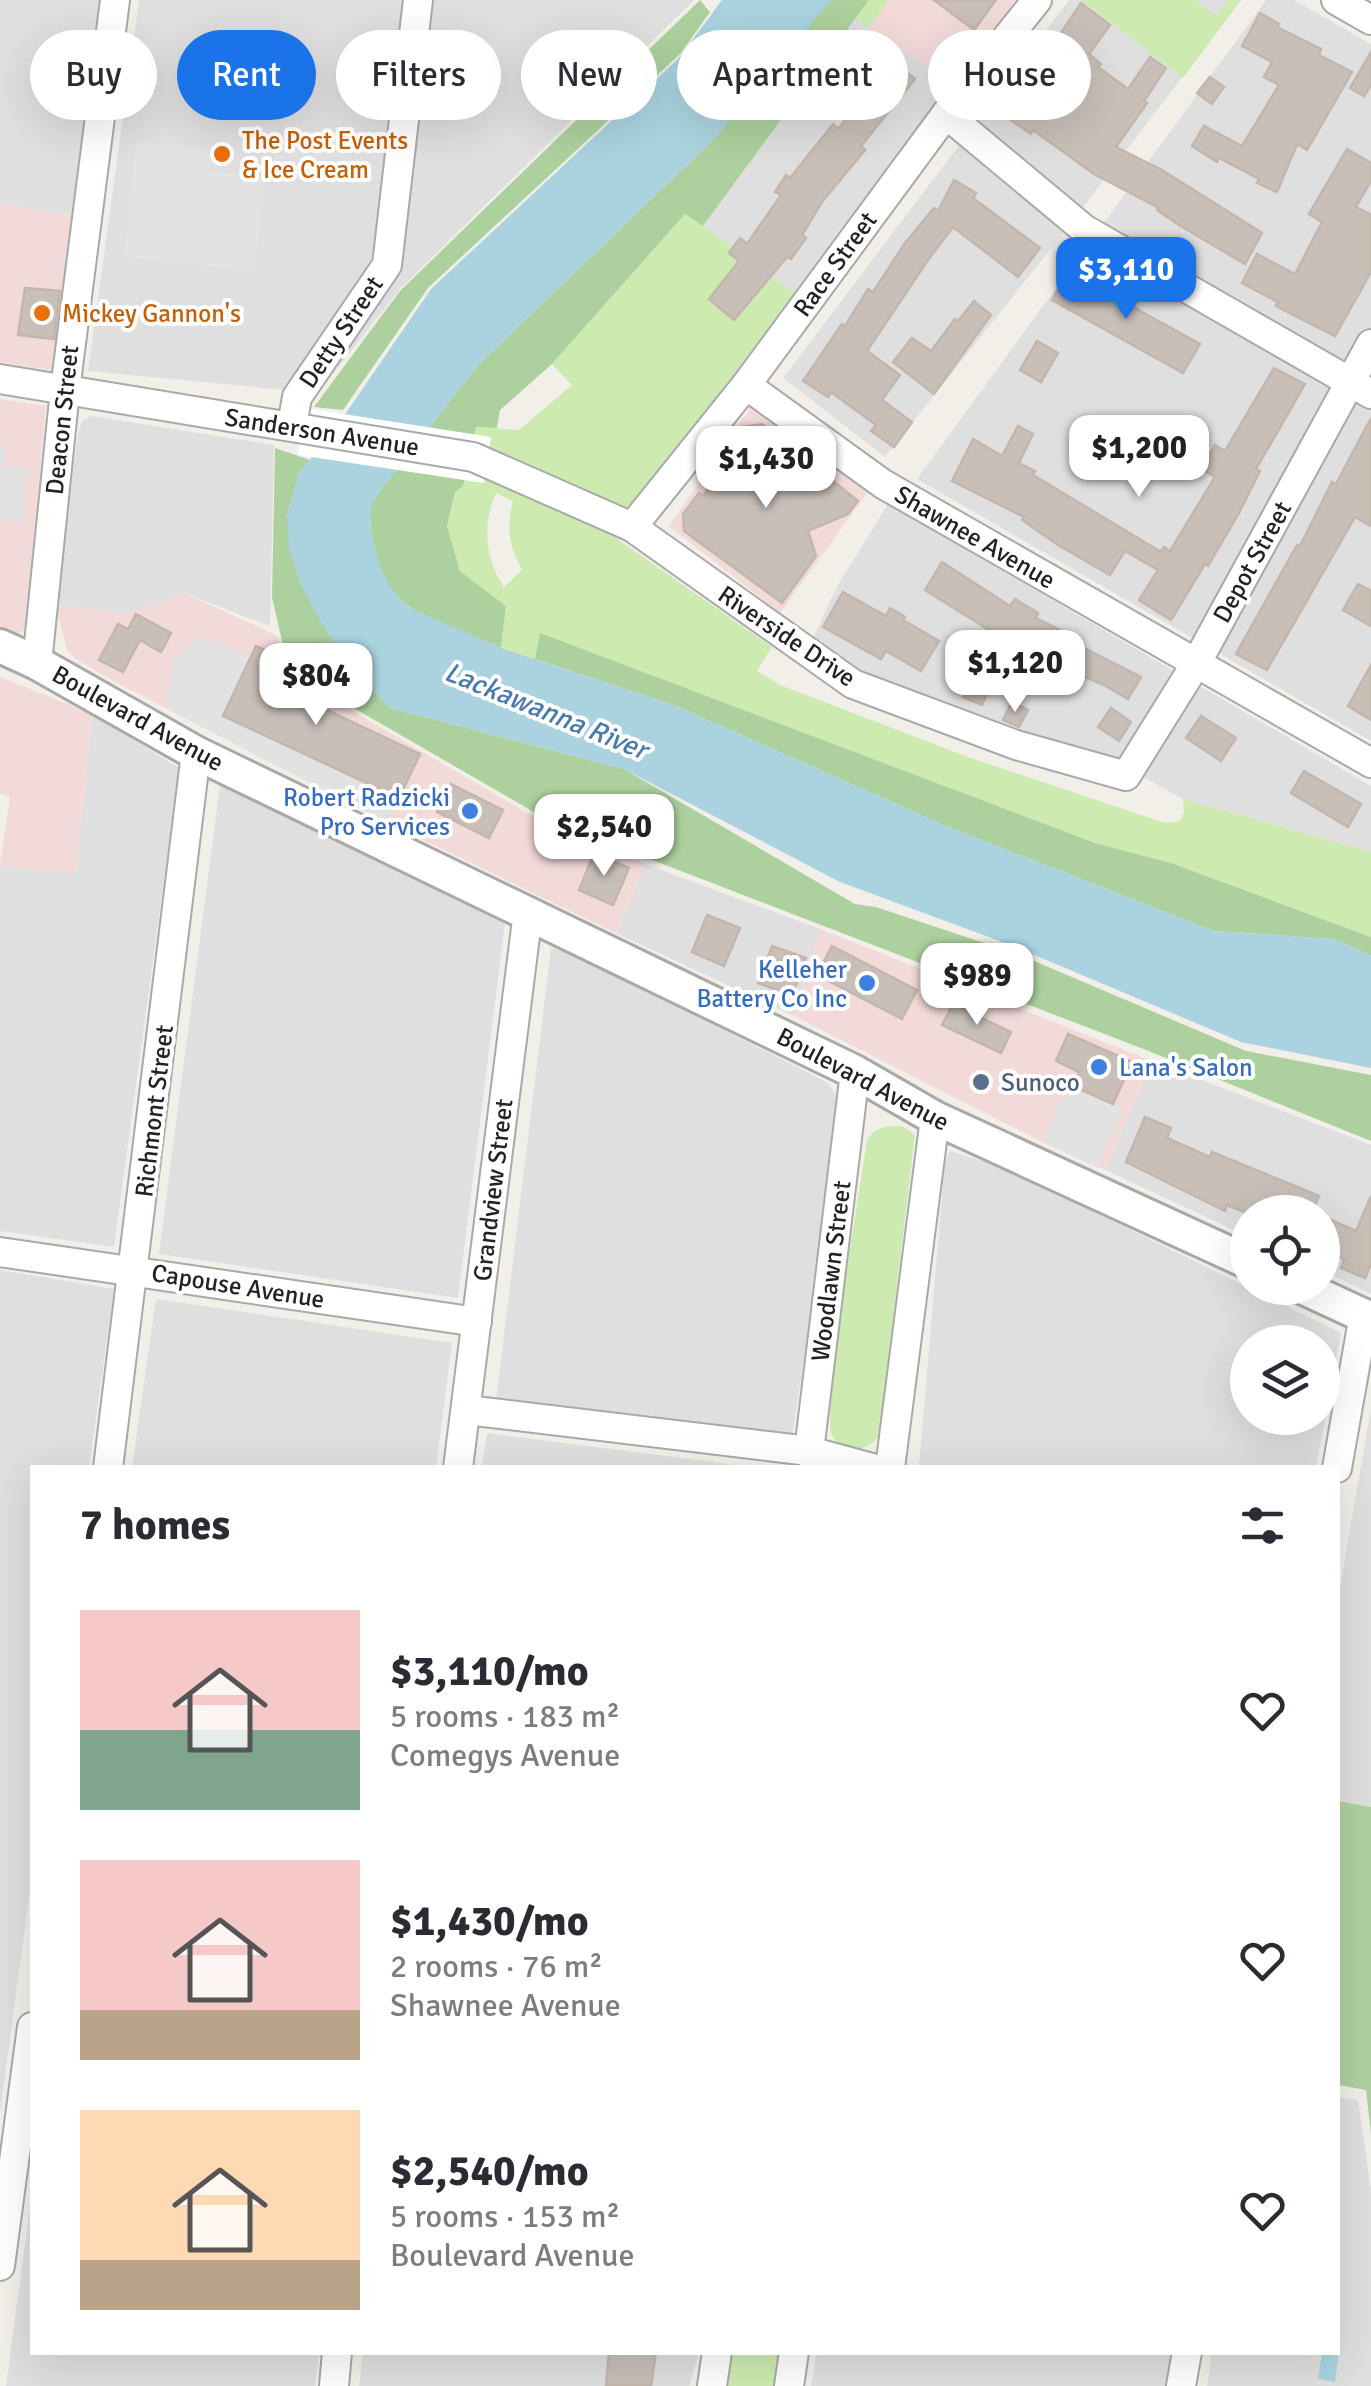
<!DOCTYPE html>
<meta charset="utf-8">
<style>
:root{--surface:#fff;--page:#f7f7f7;--text:#2b2b33;--muted:#7c7c81;--accent:#1a73e8}
body{margin:0;font-family:Signika,sans-serif;background:var(--page);color:var(--text);height:100vh;display:flex;flex-direction:column;font-size:38px;white-space:nowrap}
*{box-sizing:border-box;margin:0}
p{font-size:32px;color:var(--muted)}
.icon{flex:none;width:55px;height:55px;fill:none;stroke:currentColor;stroke-width:2;stroke-linecap:round;stroke-linejoin:round}
.map{position:relative;flex:1;overflow:hidden}
.drawer{position:absolute;left:30px;top:1465px;width:1310px;height:890px;display:flex;flex-direction:column;background:var(--surface);border-radius:0px;box-shadow:0 10px 40px #0002}
.drawer>*{flex:none}
.guide{position:absolute;left:30px;top:30px;width:1312px;height:90px;display:flex;gap:20px}
.tools{position:absolute;left:1230px;top:1195px;display:grid;gap:20px}
.tools a{display:grid;place-items:center;width:110px;height:110px;border-radius:50%;background:var(--surface);box-shadow:0 10px 40px #0002;font-size:50px}
.price{position:absolute;translate:-50% -85px;padding:0 22px;border-radius:20px;background:#fff;color:#222;font-size:32px;line-height:65px;filter:drop-shadow(0 2px 5px #0008)}
.price::after{content:'';position:absolute;left:50%;top:60px;width:30px;height:22px;margin-left:-15px;background:inherit;clip-path:polygon(0 0,100% 0,50% 100%)}
.price.selected{background:var(--accent);color:#fff}
ul{padding:0;list-style:none}
li{display:flex;align-items:center;gap:30px;height:250px;padding:0 50px}
li span{display:grid;place-items:center;flex:none;width:280px;height:200px;border-radius:0px;color:#555}
li>.icon{margin-inline-start:auto}
span .icon{width:120px;height:120px;fill:#fffc;stroke-width:1}
li b{font-size:42px}
h2{display:flex;justify-content:space-between;align-items:center;height:120px;padding:0 50px;font-size:42px}
.chip{padding:0 35px;border-radius:45px;background:var(--surface);box-shadow:0 10px 40px #0002;font-size:35px;line-height:90px}
.chip.selected{background:var(--accent);color:#fff}
.map>svg:first-child{display:block}
.residential{fill:#e0dfdf;fill-rule:evenodd}
.commercial{fill:#f2dad9}
.grass{fill:#cdebb0;fill-rule:evenodd}
.forest{fill:#add19e}
.parking{fill:#e2e2e2}
.water{fill:#aad3df}
.pier{fill:#fff}
.building{fill:#c7bfb8;stroke:#c4b6ab;stroke-width:2.5}
.lines{fill:none;stroke-linecap:round;stroke-linejoin:round}
.minor-casing{stroke:#a9a9a9;stroke-width:32}
.tertiary-casing{stroke:#a9a9a9;stroke-width:38}
.minor{stroke:#fff;stroke-width:28}
.tertiary{stroke:#fff;stroke-width:32}
.food-dot{fill:#e8710a;stroke:#fff;stroke-width:4}
.shop-dot{fill:#3f7fe0;stroke:#fff;stroke-width:4}
.service-dot{fill:#5c6f8a;stroke:#fff;stroke-width:4}
.labels{text-anchor:middle;dominant-baseline:central;stroke-width:8;stroke-linejoin:round;paint-order:stroke}
.food-label{font-size:25px;fill:#c56008;stroke:#fff;text-anchor:start}
.street-label{font-size:25px;fill:#222;stroke:#fff}
.shop-label{font-size:25px;fill:#366cbe;stroke:#fff;text-anchor:end}
.service-label{font-size:25px;fill:#4e5e75;stroke:#fff;text-anchor:start}
.water-label{font-size:28px;font-style:italic;fill:#4a7aab;stroke:#fff}
</style>
<div class="map">
<svg width="1371" height="2386" viewBox="0 0 1371 2386">
<rect width="100%" height="100%" fill="#f2efe9"/>
<!-- residential -->
<g class="residential">
<polygon points="0,0 103,0 74,215 0,204"/>
<polygon points="139,0 694,0 400,289 318,393 88,371"/>
<polygon points="1069,0 1241,0 1061,236 885,457 783,378"/>
<polygon points="1266,0 1294,0 1371,44 1371,741 917,479"/>
<polygon points="856,18 955,83 799,296 703,226"/>
<polygon points="92,416 274,445 270,626 184,593 129,614 55,604 78,434 82,421"/>
<polygon points="888,504 1371,786 1371,852 1183,799 1111,759 857,676 812,640 838,585"/>
<polygon points="92,714 179,768 114,1247 0,1231 0,865 76,873"/>
<polygon points="220,785 505,923 458,1298 159,1254"/>
<polygon points="645,864 820,929 794,1016 616,933"/>
<polygon points="551,948 571,952 828,1083 839,1101 841,1121 792,1436 496,1401"/>
<polygon points="1152,1061 1371,1145 1371,1294 1323,1271 1322,1212 1248,1212 1247,1236 1105,1170"/>
<path d="M950,1151L1002,1167L1341,1333L1316,1467H919L945,1160ZM1248,1342H1322V1418H1248Z"/>
<polygon points="0,1270 114,1289 89,1467 32,1468 32,1876 0,2112"/>
<polygon points="156,1299 452,1343 436,1467 132,1467"/>
<polygon points="1371,1408 1371,1807 1338,1801 1338,1599"/>
<polygon points="487,1433 752,1467 482,1467"/>
<polygon points="1338,2097 1358,2100 1371,2190 1371,2386 1207,2386 1212,2353 1338,2352"/>
<polygon points="32,2191 32,2352 319,2353 315,2386 6,2386"/>
<polygon points="363,2353 699,2353 689,2386 359,2386"/>
<polygon points="817,2353 1176,2353 1171,2386 811,2386"/>
</g>
<!-- commercial -->
<g class="commercial">
<polygon points="889,0 1016,0 955,83 868,28"/>
<polygon points="0,204 74,215 56,371 0,362"/>
<polygon points="0,399 46,406 28,603 24,630 12,637 0,631"/>
<polygon points="754,403 868,492 780,613 669,526"/>
<polygon points="184,593 274,634 308,685 546,824 645,864 616,933 388,823 117,683 77,660 67,650 55,604 129,614"/>
<polygon points="0,677 92,714 76,874 0,865 10,798 0,793"/>
<polygon points="820,929 1152,1061 1105,1170 1042,1142 794,1016"/>
</g>
<!-- grass -->
<g class="grass">
<polygon points="869,0 889,0 868,28 856,18"/>
<polygon points="1082,0 1195,0 1216,16 1228,0 1241,0 1183,78"/>
<path d="M686,213L799,296L673,454L613,536L772,647L757,671L780,685L968,757L1165,823L1180,821L1184,812L1183,799L1371,852V937L1171,863L1095,843L541,634L535,659L501,648L506,606L460,571L447,526L455,492L463,486L476,427L519,430L572,385L552,364ZM496,493L513,501C506,526 509,547 522,570L504,587C485,560 482,523 496,493Z"/>
<path d="M902,1126L915,1135L879,1435L874,1442L856,1452L836,1442L830,1431V1379L867,1140C876,1126 886,1126 902,1126Z"/>
<polygon points="732,2353 785,2353 780,2386 728,2386"/>
</g>
<!-- forest -->
<g class="forest">
<polygon points="700,0 710,12 680,54 428,288 343,410 314,407 400,291"/>
<path d="M826,0H869L703,226L685,214L552,364L500,410L497,428L476,427L463,486L455,492L447,526L460,571L506,606L501,648C471,634 434,623 406,605C377,586 367,534 371,502L478,365L714,139Z"/>
<polygon points="275,448 310,460 299,473 287,517 300,582 348,664 390,708 624,769 855,904 876,907 1020,955 1246,1051 1371,1075 1371,1141 1141,1048 546,819 307,681 282,641 272,597"/>
<polygon points="540,633 1095,843 1171,863 1371,937 1371,956 1334,939 1214,931 948,827 676,706 535,659"/>
<polygon points="1338,1801 1371,1807 1371,2134 1366,2090 1338,2085"/>
</g>
<!-- parking -->
<g class="parking">
<polygon points="136,141 211,149 209,171 265,178 255,272 124,257"/>
<polygon points="0,443 5,443 3,465 27,468 21,522 0,520"/>
<polygon points="202,637 251,657 224,716 399,798 388,823 167,709 173,659"/>
<polygon points="1068,1084 1124,1109 1097,1167 1042,1142"/>
</g>
<!-- water -->
<g class="water">
<polygon points="722,0 831,0 714,139 478,365 372,502 370,526 379,564 390,587 408,607 501,648 676,706 948,827 1214,931 1334,939 1371,956 1371,1068 1241,1042 1013,946 840,882 624,769 390,708 348,664 316,614 300,582 289,548 287,517 299,473 333,432 431,289 680,57"/>
<polygon points="1339,2351 1335,2382 1318,2379 1322,2353"/>
</g>
<!-- pier -->
<polygon class="pier" points="305,408 491,437 484,483 298,455"/>
<!-- building -->
<g class="building">
<polygon points="934,0 996,0 974,30"/>
<polygon points="1081,3 1110,25 1089,54 1101,64 1098,67 1128,89 1150,57 1166,68 1144,101 1147,103 1116,147 1162,170 1262,233 1245,264 1179,225 1157,210 1159,208 1094,174 1033,130 1031,134 1005,116"/>
<polygon points="1260,13 1279,24 1277,27 1321,49 1319,55 1352,72 1307,150 1297,144 1277,192 1257,183 1259,179 1219,158 1217,162 1192,146 1204,126 1242,146 1279,85 1264,77 1272,62 1242,46"/>
<polygon points="1371,52 1371,85 1364,96 1350,88"/>
<polygon points="893,61 915,79 861,146 865,150 822,202 802,235 806,238 791,259 787,257 734,320 709,299 739,261 729,253 740,238 747,244 781,195 775,192 786,175 790,178 833,124 838,129"/>
<polygon points="1210,77 1224,87 1212,104 1197,93"/>
<polygon points="1347,149 1371,163 1371,181 1356,207 1371,215 1371,272 1335,336 1276,306 1278,302 1242,283 1257,254 1295,274 1322,222 1309,214"/>
<polygon points="954,180 976,193 973,198 1040,248 1018,277 953,227 928,260 867,351 900,375 882,400 912,422 894,447 871,431 876,425 831,392 828,397 803,381 842,324 845,326 868,289 873,292 905,243 934,208 938,211"/>
<polygon points="1068,271 1200,344 1183,373 1052,300"/>
<polygon points="25,288 60,291 54,339 18,335"/>
<polygon points="974,301 991,315 934,394 893,362 912,338 931,351 955,319 958,321"/>
<polygon points="1037,341 1058,353 1041,382 1020,370"/>
<polygon points="1274,368 1305,384 1256,469 1260,471 1239,513 1208,566 1205,564 1171,620 1139,600 1158,570 1125,551 1110,575 1058,545 1022,520 1024,517 952,481 973,439 1002,456 1018,426 1033,434 1019,463 1035,471 1033,475 1161,552 1164,547 1170,551 1215,477 1202,469 1215,445 1225,451"/>
<polygon points="1371,418 1371,526 1355,517 1267,670 1236,654 1297,545 1300,546 1332,482 1336,484"/>
<polygon points="1163,420 1179,428 1170,447 1154,439"/>
<polygon points="762,424 858,501 848,514 808,531 816,556 782,603 684,531 683,514 699,493 703,496 726,463 721,460 745,427"/>
<polygon points="1109,440 1125,448 1115,467 1099,458"/>
<polygon points="942,562 1010,606 1015,599 1038,613 1036,618 1078,639 1076,644 1141,677 1128,699 1104,685 1064,668 1061,672 1036,659 925,590"/>
<polygon points="1358,584 1371,591 1371,626 1343,610"/>
<polygon points="843,592 886,616 890,608 905,617 903,620 939,641 921,671 886,651 881,659 823,627"/>
<polygon points="136,614 171,633 161,652 140,640 123,672 99,660 118,624 128,629"/>
<polygon points="256,646 288,661 276,686 420,754 399,798 223,716"/>
<polygon points="1371,665 1371,720 1348,706"/>
<polygon points="971,677 990,686 982,705 963,697"/>
<polygon points="1012,702 1028,710 1019,727 1003,720"/>
<polygon points="1111,708 1131,722 1119,741 1098,727"/>
<polygon points="1201,716 1236,738 1221,761 1186,738"/>
<polygon points="1304,771 1361,804 1348,827 1291,793"/>
<polygon points="451,784 503,810 489,838 437,812"/>
<polygon points="594,853 629,868 613,905 579,890"/>
<polygon points="707,915 740,928 724,966 692,952"/>
<polygon points="772,946 806,958 792,996 758,983"/>
<polygon points="832,946 917,990 902,1019 817,975"/>
<polygon points="953,1004 1011,1032 1001,1053 942,1025"/>
<polygon points="1068,1034 1132,1062 1113,1104 1073,1086 1079,1072 1056,1061"/>
<polygon points="1145,1117 1171,1128 1167,1138 1210,1157 1212,1152 1319,1196 1312,1212 1244,1212 1227,1205 1225,1211 1126,1162"/>
<polygon points="1371,1196 1371,1264 1365,1278 1341,1268 1344,1259 1322,1250 1322,1216 1356,1231"/>
<polygon points="609,2352 656,2352 651,2386 606,2386"/>
</g>
<g class="lines">
<!-- minor casing -->
<g class="minor-casing">
<g id="minor">
<polyline points="1336,0 1371,20"/>
<polyline points="946,114 1084,229 1371,394"/>
<polyline points="0,379 473,457 632,527 853,684 1016,745 1126,776 1197,662 1371,344"/>
<polyline points="746,385 883,484 1371,763"/>
<polyline points="292,426 297,397 387,265 418,0"/>
<polyline points="632,527 746,385 946,114 1037,0"/>
<polyline points="37,663 65,390 115,0"/>
<polyline points="0,1252 477,1322"/>
<polyline points="467,1410 809,1451 872,1468"/>
<polyline points="816,1467 809,1451 855,1072"/>
<polyline points="108,1468 196,753"/>
<polyline points="458,1468 528,912"/>
<polyline points="890,1468 935,1118"/>
<polyline points="1337,1468 1364,1315"/>
<polyline points="0,2266 32,2027"/>
<polyline points="334,2386 337,2352"/>
<polyline points="712,2386 717,2352"/>
<polyline points="789,2386 794,2352"/>
<polyline points="1181,2386 1187,2352"/>
</g>
</g>
<!-- tertiary casing -->
<g class="tertiary-casing">
<g id="tertiary">
<polyline points="0,646 37,663 196,753 855,1072 935,1118 1248,1262"/>
<polyline points="1304,1288 1371,1319"/>
</g>
</g>
<!-- minor -->
<use href="#minor" class="minor"/>
<!-- tertiary -->
<use href="#tertiary" class="tertiary"/>
</g>
<!-- markers -->
<g class="food-dot">
<circle cx="222" cy="154" r="10"/>
<circle cx="42" cy="313" r="10"/>
</g>
<g class="shop-dot">
<circle cx="470" cy="811" r="10"/>
<circle cx="867" cy="983" r="10"/>
<circle cx="1099" cy="1067" r="10"/>
</g>
<circle class="service-dot" cx="981" cy="1082" r="10"/>
<g class="labels">
<!-- food labels -->
<g class="food-label">
<text x="242" y="140">The Post Events<tspan x="242" dy="29">&amp; Ice Cream</tspan></text>
<text x="62" y="313">Mickey Gannon's</text>
</g>
<!-- street labels -->
<g class="street-label">
<text transform="translate(835 264) rotate(-54)">Race Street</text>
<text transform="translate(341 332) rotate(-56)">Detty Street</text>
<text transform="translate(62 420) rotate(-84)">Deacon Street</text>
<text transform="translate(322 432) rotate(9)">Sanderson Avenue</text>
<text transform="translate(975 537) rotate(30)">Shawnee Avenue</text>
<text transform="translate(1252 562) rotate(-61)">Depot Street</text>
<text transform="translate(787 636) rotate(34)">Riverside Drive</text>
<text transform="translate(138 718) rotate(29)">Boulevard Avenue</text>
<text transform="translate(863 1079) rotate(28)">Boulevard Avenue</text>
<text transform="translate(154 1111) rotate(-83)">Richmont Street</text>
<text transform="translate(493 1190) rotate(-83)">Grandview Street</text>
<text transform="translate(831 1271) rotate(-83)">Woodlawn Street</text>
<text transform="translate(238 1286) rotate(9)">Capouse Avenue</text>
</g>
<!-- shop labels -->
<g class="shop-label">
<text x="450" y="797">Robert Radzicki<tspan x="450" dy="29">Pro Services</tspan></text>
<text x="847" y="969">Kelleher<tspan x="847" dy="29">Battery Co Inc</tspan></text>
<text x="1119" y="1067" text-anchor="start">Lana's Salon</text>
</g>
<!-- service labels -->
<g class="service-label">
<text x="1001" y="1082">Sunoco</text>
</g>
<!-- water labels -->
<g class="water-label">
<text transform="translate(546 711) rotate(22)">Lackawanna River</text>
</g>
</g>
</svg>
<div class="tools">
<a><svg class="icon" aria-label="locate" viewBox="0 0 24 24"><circle cx="12" cy="12" r="6"/><path d="M12 2v4M12 18v4M2 12h4M18 12h4"/></svg></a>
<a><svg class="icon" aria-label="layers" viewBox="0 0 24 24"><path d="M12 4l9 5-9 5-9-5zM3 14l9 5 9-5"/></svg></a>
</div>
<b class="price selected" style="left:1126px;top:322px">$3,110</b>
<b class="price" style="left:1139px;top:500px">$1,200</b>
<b class="price" style="left:766px;top:511px">$1,430</b>
<b class="price" style="left:1015px;top:715px">$1,120</b>
<b class="price" style="left:316px;top:728px">$804</b>
<b class="price" style="left:604px;top:879px">$2,540</b>
<b class="price" style="left:977px;top:1028px">$989</b>
<div class="guide">
<a class="chip">Buy</a>
<a class="chip selected">Rent</a>
<a class="chip">Filters</a>
<a class="chip">New</a>
<a class="chip">Apartment</a>
<a class="chip">House</a>
</div>
<section class="drawer">
<h2>7 homes<svg class="icon" aria-label="filters" viewBox="0 0 24 24"><path d="M4 7h16M4 17h16"/><circle cx="9" cy="7" r="2"/><circle cx="15" cy="17" r="2"/></svg></h2>
<ul>
<li><span style="background:linear-gradient(#f6c9c9 60%,#7fa58c 0)"><svg class="icon" aria-label="home" viewBox="0 0 24 24"><path d="M3 11l9-7 9 7M6 9v11h12V9"/></svg></span><div><b>$3,110/mo</b><p>5 rooms · 183 m²</p><p>Comegys Avenue</p></div><svg class="icon" aria-label="heart" viewBox="0 0 24 24"><path d="M12 20l-8-8c-3-5 5-10 8-4 3-6 11-1 8 4z"/></svg></li>
<li><span style="background:linear-gradient(#f6c9c9 75%,#b9a48a 0)"><svg class="icon" aria-label="home" viewBox="0 0 24 24"><path d="M3 11l9-7 9 7M6 9v11h12V9"/></svg></span><div><b>$1,430/mo</b><p>2 rooms · 76 m²</p><p>Shawnee Avenue</p></div><svg class="icon" aria-label="heart" viewBox="0 0 24 24"><path d="M12 20l-8-8c-3-5 5-10 8-4 3-6 11-1 8 4z"/></svg></li>
<li><span style="background:linear-gradient(#ffd9b3 75%,#b9a48a 0)"><svg class="icon" aria-label="home" viewBox="0 0 24 24"><path d="M3 11l9-7 9 7M6 9v11h12V9"/></svg></span><div><b>$2,540/mo</b><p>5 rooms · 153 m²</p><p>Boulevard Avenue</p></div><svg class="icon" aria-label="heart" viewBox="0 0 24 24"><path d="M12 20l-8-8c-3-5 5-10 8-4 3-6 11-1 8 4z"/></svg></li>
</ul>
</section>
</div>
